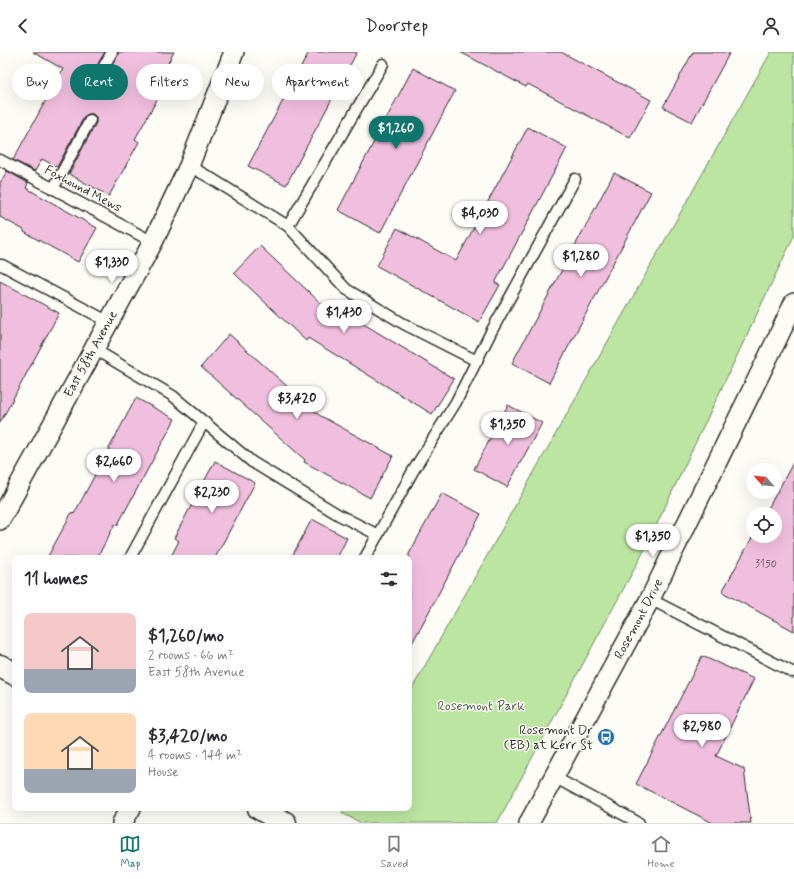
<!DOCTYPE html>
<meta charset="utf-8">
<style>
:root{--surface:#fff;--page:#f7f7f7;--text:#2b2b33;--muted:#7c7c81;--line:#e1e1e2;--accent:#0f766e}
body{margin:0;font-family:Mynerve,sans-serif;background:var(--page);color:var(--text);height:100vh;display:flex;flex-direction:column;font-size:15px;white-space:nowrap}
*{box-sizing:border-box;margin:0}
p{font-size:13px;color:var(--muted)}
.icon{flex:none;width:22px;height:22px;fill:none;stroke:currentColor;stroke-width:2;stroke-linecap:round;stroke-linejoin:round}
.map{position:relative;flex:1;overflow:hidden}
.sheet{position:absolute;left:12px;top:503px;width:400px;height:256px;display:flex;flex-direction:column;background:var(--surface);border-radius:8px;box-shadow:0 4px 16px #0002}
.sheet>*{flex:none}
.hud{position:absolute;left:12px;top:12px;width:400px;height:36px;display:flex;gap:8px}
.needle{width:26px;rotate:297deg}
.tools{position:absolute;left:746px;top:411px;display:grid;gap:8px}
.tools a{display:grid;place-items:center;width:36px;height:36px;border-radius:50%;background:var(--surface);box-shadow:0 4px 16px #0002;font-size:20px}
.price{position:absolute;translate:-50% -34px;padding:0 9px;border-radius:14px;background:#fff;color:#222;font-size:13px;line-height:26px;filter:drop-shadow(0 1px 2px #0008)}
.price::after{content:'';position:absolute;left:50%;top:24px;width:12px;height:9px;margin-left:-6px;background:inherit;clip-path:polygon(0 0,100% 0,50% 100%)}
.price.active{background:var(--accent);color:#fff}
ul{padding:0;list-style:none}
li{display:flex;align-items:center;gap:12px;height:100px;padding:0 12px}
li span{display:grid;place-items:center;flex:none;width:112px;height:80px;border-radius:8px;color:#555}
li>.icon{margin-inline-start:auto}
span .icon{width:48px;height:48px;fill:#fffc;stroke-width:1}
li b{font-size:17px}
h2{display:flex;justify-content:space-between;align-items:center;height:48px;padding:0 12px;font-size:17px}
.tag{padding:0 14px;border-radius:18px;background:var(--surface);box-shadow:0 4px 16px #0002;font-size:14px;line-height:36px}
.tag.active{background:var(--accent);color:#fff}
header{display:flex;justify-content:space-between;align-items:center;height:52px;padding:0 12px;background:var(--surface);font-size:18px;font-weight:600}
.dock{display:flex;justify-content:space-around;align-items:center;height:56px;border-top:1px solid var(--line);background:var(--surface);font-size:11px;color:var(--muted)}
.dock a{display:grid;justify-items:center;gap:2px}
.dock .active{color:var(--accent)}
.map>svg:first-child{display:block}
.green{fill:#bbe5a1;stroke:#738866}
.building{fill:#f1bfde;stroke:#2b2b2b}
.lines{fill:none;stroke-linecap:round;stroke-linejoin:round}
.service-casing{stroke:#2b2b2b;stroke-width:13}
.minor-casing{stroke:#2b2b2b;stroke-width:22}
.tertiary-casing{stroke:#2b2b2b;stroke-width:25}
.service{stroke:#fdfcf7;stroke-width:10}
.minor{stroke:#fdfcf7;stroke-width:19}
.tertiary{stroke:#fdfcf7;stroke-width:22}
.labels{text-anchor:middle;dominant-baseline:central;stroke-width:3;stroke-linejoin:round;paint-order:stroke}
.number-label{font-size:11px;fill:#5c5058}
.street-label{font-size:13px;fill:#2b2b2b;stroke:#fdfcf7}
.park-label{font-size:13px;fill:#4f5a48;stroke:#fdfcf7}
.poi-label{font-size:13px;fill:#2b2b2b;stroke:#fdfcf7;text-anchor:end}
</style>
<header><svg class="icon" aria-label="back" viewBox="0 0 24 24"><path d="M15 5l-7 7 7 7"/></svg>Doorstep<svg class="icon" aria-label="person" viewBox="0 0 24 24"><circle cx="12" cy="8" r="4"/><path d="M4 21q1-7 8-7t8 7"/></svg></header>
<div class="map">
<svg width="794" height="771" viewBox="0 0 794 771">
<rect width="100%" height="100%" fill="#fdfcf7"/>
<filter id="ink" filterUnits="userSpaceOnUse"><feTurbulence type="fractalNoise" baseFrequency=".025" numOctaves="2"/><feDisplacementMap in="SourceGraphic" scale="8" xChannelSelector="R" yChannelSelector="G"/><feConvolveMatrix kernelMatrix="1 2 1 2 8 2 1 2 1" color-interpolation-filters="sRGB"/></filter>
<g filter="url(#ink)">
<!-- green -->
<polygon class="green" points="771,0 794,0 794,184 645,497 497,771 361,771 342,761 344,756 409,756 409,642"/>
<!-- building -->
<g class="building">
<polygon points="33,0 105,0 89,27 89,33 91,35 95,36 98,36 101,33 118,3 118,0 174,0 165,17 172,21 135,87 139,90 109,144 69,122 96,71 96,65 93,62 87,62 84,65 57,115 42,107 35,119 13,108 63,17"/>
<polygon points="309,0 357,0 286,133 248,114"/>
<polygon points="460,0 561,0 651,48 630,86 528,32 526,35"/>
<polygon points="693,0 730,0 692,70 663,55"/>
<polygon points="413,16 455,39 380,181 338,158"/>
<polygon points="528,75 567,96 495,231 500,233 479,270 377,214 397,176 456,209"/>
<polygon points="7,119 28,131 26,136 97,176 78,210 24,180 24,178 0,165 0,131"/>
<polygon points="614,121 651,140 549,331 512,311"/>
<polygon points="260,194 343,272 349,263 454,327 432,362 308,286 306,289 234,221"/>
<polygon points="0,229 59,261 0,371"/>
<polygon points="229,282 319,363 393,404 370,446 304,410 305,408 201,315"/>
<polygon points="136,346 175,367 117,474 115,472 97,506 47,506 72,460 74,462"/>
<polygon points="508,353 542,371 507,435 474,417"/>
<polygon points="215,409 255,431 215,506 170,506 179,489 174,486"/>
<polygon points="794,409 794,579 722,540 753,484 775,484 775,462 765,462"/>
<polygon points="442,441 481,462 409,597 409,502"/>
<polygon points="312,467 347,486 337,506 291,506"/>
<polygon points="702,604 754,627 716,704 744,717 751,771 713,771 636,732"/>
</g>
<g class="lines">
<!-- service casing -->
<g class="service-casing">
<g id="service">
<polyline points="95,30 112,0"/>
<polyline points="0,108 153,190"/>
<polyline points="189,114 209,125 288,174 346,237 404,272 477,309"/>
<polyline points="53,137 90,68"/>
<polyline points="288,174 383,12"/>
<polyline points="0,213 2,213 109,270"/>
<polyline points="94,297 173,344 252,410 339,463 378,483"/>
<polyline points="130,506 204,370"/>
<polyline points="365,506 413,419 456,350 491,280 575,127"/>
<polyline points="650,547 792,620"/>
<polyline points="554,725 639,771"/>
</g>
</g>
<!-- minor casing -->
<g class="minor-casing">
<g id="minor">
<polyline points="0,468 94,297 153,190 189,114 234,0"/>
<polyline points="122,771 131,756"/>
<polyline points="529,771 650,547 777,287 794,251"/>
</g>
</g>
<!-- tertiary casing -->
<g class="tertiary-casing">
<g id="tertiary">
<polyline points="0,614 15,622"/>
<polyline points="259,756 285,771"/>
</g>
</g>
<!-- service -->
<use href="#service" class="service"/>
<!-- minor -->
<use href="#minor" class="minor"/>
<!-- tertiary -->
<use href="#tertiary" class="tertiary"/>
</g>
</g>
<!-- icons -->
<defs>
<g id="bus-disc" transform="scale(0.9)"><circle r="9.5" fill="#1f6fb2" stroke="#fdfcf7"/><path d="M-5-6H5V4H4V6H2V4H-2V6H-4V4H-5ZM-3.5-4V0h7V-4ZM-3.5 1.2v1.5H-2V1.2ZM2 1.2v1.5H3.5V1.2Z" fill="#fff"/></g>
</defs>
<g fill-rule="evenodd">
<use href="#bus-disc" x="606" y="685"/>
</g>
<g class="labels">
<!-- number labels -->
<g class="number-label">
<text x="766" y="512">3150</text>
</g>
<!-- street labels -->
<g class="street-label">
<text transform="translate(83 137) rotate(28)">Foxhound Mews</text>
<text transform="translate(91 302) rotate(-61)">East 58th Avenue</text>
<text transform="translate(639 567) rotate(-62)">Rosemont Drive</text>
</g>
<!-- park labels -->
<g class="park-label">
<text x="481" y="654">Rosemont Park</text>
</g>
<!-- poi labels -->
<g class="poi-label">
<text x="593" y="678">Rosemont Dr<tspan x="593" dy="15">(EB) at Kerr St</tspan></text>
</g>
</g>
</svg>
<div class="tools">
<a><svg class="needle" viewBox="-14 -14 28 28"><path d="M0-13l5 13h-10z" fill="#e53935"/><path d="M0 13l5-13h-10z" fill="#7c7c81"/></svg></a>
<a><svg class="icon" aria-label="locate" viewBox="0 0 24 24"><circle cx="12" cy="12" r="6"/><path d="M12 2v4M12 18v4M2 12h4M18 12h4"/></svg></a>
</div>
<b class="price active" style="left:396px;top:98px">$1,260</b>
<b class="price" style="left:480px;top:183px">$4,030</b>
<b class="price" style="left:581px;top:226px">$1,280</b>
<b class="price" style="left:112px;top:232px">$1,330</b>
<b class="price" style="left:344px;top:282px">$1,430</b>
<b class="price" style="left:297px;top:368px">$3,420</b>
<b class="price" style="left:508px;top:394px">$1,350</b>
<b class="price" style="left:114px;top:431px">$2,660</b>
<b class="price" style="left:212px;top:462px">$2,230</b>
<b class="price" style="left:653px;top:506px">$1,350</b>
<b class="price" style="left:702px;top:696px">$2,980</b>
<div class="hud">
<a class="tag">Buy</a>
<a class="tag active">Rent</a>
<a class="tag">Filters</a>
<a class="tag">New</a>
<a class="tag">Apartment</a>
</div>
<section class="sheet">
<h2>11 homes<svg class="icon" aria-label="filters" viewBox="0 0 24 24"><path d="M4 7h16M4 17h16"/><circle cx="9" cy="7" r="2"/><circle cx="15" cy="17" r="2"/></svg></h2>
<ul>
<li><span style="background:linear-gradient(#f6c9c9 70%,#9aa5b1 0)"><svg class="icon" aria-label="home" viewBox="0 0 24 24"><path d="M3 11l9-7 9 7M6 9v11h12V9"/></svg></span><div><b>$1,260/mo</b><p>2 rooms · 66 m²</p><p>East 58th Avenue</p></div></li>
<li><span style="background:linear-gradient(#ffd9b3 70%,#9aa5b1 0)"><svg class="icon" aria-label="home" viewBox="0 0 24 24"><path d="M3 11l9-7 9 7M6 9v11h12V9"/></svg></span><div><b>$3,420/mo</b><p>4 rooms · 144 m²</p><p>House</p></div></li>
</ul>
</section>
</div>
<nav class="dock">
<a class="active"><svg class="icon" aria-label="map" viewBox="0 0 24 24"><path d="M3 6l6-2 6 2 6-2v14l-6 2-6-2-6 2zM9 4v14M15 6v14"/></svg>Map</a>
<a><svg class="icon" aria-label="saved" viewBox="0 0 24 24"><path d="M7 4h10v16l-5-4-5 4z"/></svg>Saved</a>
<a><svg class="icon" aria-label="home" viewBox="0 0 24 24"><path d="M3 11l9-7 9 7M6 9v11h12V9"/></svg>Home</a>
</nav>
